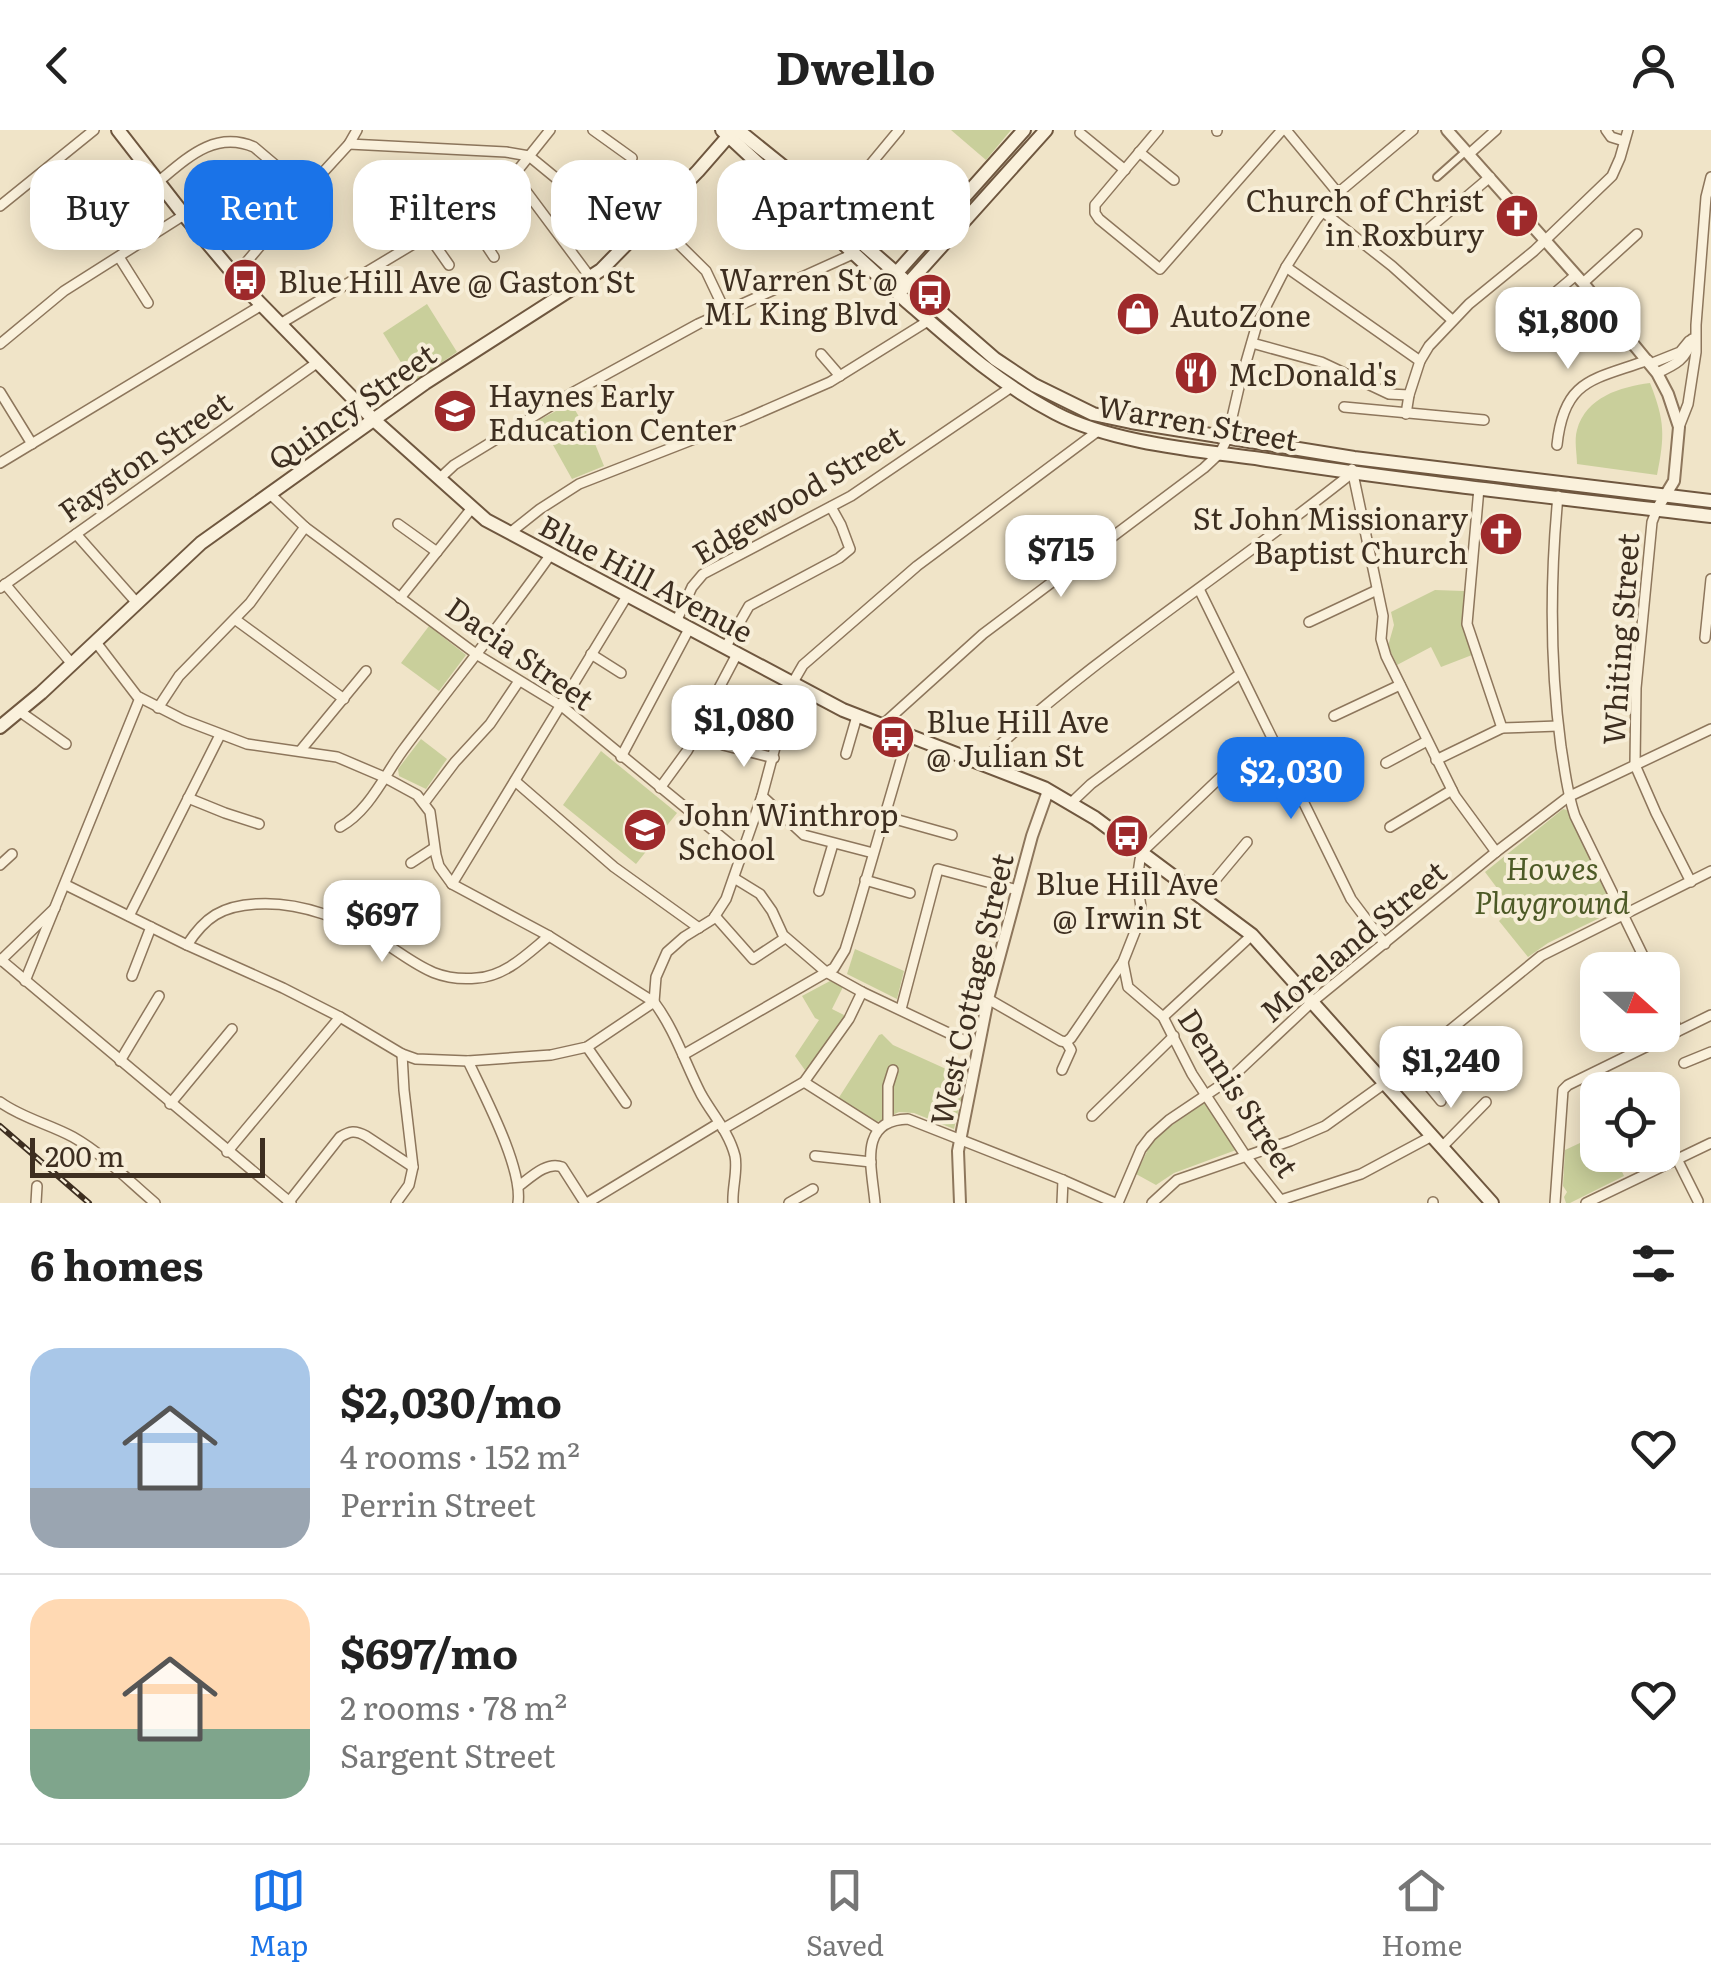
<!DOCTYPE html>
<meta charset="utf-8">
<style>
:root{--surface:#fff;--page:#f6f6f6;--text:#222;--muted:#767676;--line:#e0e0e0;--accent:#1a73e8}
body{margin:0;font-family:Literata,serif;background:var(--page);color:var(--text);height:100vh;display:flex;flex-direction:column;font-size:38px;white-space:nowrap}
*{box-sizing:border-box;margin:0}
p{font-size:32px;color:var(--muted)}
.icon{flex:none;width:55px;height:55px;fill:none;stroke:currentColor;stroke-width:2;stroke-linecap:round;stroke-linejoin:round}
.map{position:relative;height:1073px;overflow:hidden}
.details{display:flex;flex-direction:column;background:var(--surface);flex:1}
.details>*{flex:none}
.hud{position:absolute;left:30px;top:30px;width:1000px;height:90px;display:flex;gap:20px}
.needle{width:65px;rotate:111deg}
.fabs{position:absolute;left:1580px;top:822px;display:grid;gap:20px}
.fabs a{display:grid;place-items:center;width:100px;height:100px;border-radius:20px;background:var(--surface);box-shadow:0 5px 25px #0003;font-size:50px}
.scale{position:absolute;left:30px;bottom:25px;width:235px;box-sizing:border-box;padding-left:10px;border:5px solid #3d2e20;border-top:0;font-size:28px;line-height:35px;white-space:nowrap;color:#3d2e20;-webkit-text-stroke:8px #f7eed8;paint-order:stroke}
.price{position:absolute;translate:-50% -85px;padding:0 22px;border-radius:20px;background:#fff;color:#222;font-size:32px;line-height:65px;filter:drop-shadow(0 2px 5px #0008)}
.price::after{content:'';position:absolute;left:50%;top:60px;width:30px;height:22px;margin-left:-15px;background:inherit;clip-path:polygon(0 0,100% 0,50% 100%)}
.price.current{background:var(--accent);color:#fff}
ul{padding:0;list-style:none}
li{display:flex;align-items:center;gap:30px;height:250px;padding:0 30px}
li+li{border-top:2px solid var(--line)}
li span{display:grid;place-items:center;flex:none;width:280px;height:200px;border-radius:30px;color:#555}
li>.icon{margin-inline-start:auto}
span .icon{width:120px;height:120px;fill:#fffc;stroke-width:1}
li b{font-size:42px}
h2{display:flex;justify-content:space-between;align-items:center;height:120px;padding:0 30px;font-size:42px}
.chip{padding:0 35px;border-radius:30px;background:var(--surface);box-shadow:0 5px 25px #0003;font-size:35px;line-height:90px}
.chip.current{background:var(--accent);color:#fff}
header{display:flex;justify-content:space-between;align-items:center;height:130px;padding:0 30px;background:var(--surface);font-size:45px;font-weight:700}
.dock{display:flex;justify-content:space-around;align-items:center;height:140px;border-top:2px solid var(--line);background:var(--surface);font-size:28px;color:var(--muted)}
.dock a{display:grid;justify-items:center;gap:5px}
.dock .current{color:var(--accent)}
.map>svg:first-child{display:block}
.green{fill:#c9cf9b}
.lines{fill:none;stroke-linecap:round;stroke-linejoin:round}
.pedestrian-casing{stroke:#8d765c;stroke-width:10}
.minor-casing{stroke:#8d765c;stroke-width:12}
.tertiary-casing{stroke:#8d765c;stroke-width:14}
.secondary-casing{stroke:#6f573f;stroke-width:16}
.pedestrian{stroke:#faf1dc;stroke-width:6}
.minor{stroke:#faf1dc;stroke-width:9}
.tertiary{stroke:#faf1dc;stroke-width:10}
.secondary{stroke:#faf1dc;stroke-width:12}
.rail-casing{stroke:#3d2e20;stroke-width:6}
.rail{stroke:#f7eed8;stroke-width:2.5;stroke-dasharray:8;stroke-linecap:butt}
.labels{text-anchor:middle;dominant-baseline:central;stroke-width:8;stroke-linejoin:round;paint-order:stroke}
.poi-label{font-size:30px;fill:#3d2e20;stroke:#f7eed8;text-anchor:start}
.street-label{font-size:30px;fill:#3d2e20;stroke:#f7eed8}
.park-label{font-size:30px;font-style:italic;fill:#4d5a26;stroke:#f7eed8}
</style>
<header><svg class="icon" aria-label="back" viewBox="0 0 24 24"><path d="M15 5l-7 7 7 7"/></svg>Dwello<svg class="icon" aria-label="person" viewBox="0 0 24 24"><circle cx="12" cy="8" r="4"/><path d="M4 21q1-7 8-7t8 7"/></svg></header>
<div class="map">
<svg width="1711" height="1073" viewBox="0 0 1711 1073">
<rect width="100%" height="100%" fill="#f0e4c8"/>
<!-- green -->
<g class="green">
<polygon points="951,0 1011,0 986,30"/>
<polygon points="212,62 229,81 210,98 193,78"/>
<polygon points="427,174 457,222 413,252 383,203"/>
<path d="M1650,253C1665,291 1665,306 1657,345L1577,334C1577,324 1574,310 1577,300C1586,267 1620,257 1650,253Z"/>
<polygon points="571,273 589,304 591,304 604,336 572,349 539,290"/>
<polygon points="1435,460 1464,461 1463,496 1472,525 1441,537 1431,517 1397,535 1388,516 1394,495 1391,482"/>
<polygon points="429,496 466,525 439,561 401,533"/>
<polygon points="421,609 447,629 426,659 399,646 398,639"/>
<polygon points="601,621 677,683 636,734 563,675"/>
<polygon points="1563,679 1567,680 1616,780 1548,813 1528,827 1499,791 1512,778 1485,742"/>
<polygon points="855,819 904,841 897,869 847,844"/>
<polygon points="830,851 843,857 832,879 846,886 807,943 795,926 819,890 815,888 802,866"/>
<polygon points="882,904 893,915 966,948 954,999 914,983 899,982 875,993 838,969 879,905"/>
<polygon points="1204,972 1236,1020 1174,1043 1156,1055 1136,1044 1153,1009"/>
<polygon points="1597,1005 1598,1025 1614,1025 1624,1046 1570,1073 1566,1073 1564,1067 1567,1062 1563,1056 1565,1020"/>
</g>
<g class="lines">
<!-- pedestrian casing -->
<g class="pedestrian-casing">
<polyline id="pedestrian" points="1437,47 1465,22"/>
</g>
<!-- minor casing -->
<g class="minor-casing">
<g id="minor">
<polyline points="593,0 632,28"/>
<polyline points="1158,0 1095,75 1095,83 1099,89 1160,139 1282,0"/>
<polyline points="1217,0 1217,1"/>
<polyline points="1286,0 1338,63"/>
<polyline points="1606,0 1611,7 1624,11"/>
<polyline points="1080,3 1125,40"/>
<polyline points="349,14 506,22 529,26 590,76 628,113"/>
<polyline points="1139,22 1174,50"/>
<polyline points="1469,24 1496,0"/>
<polyline points="514,45 590,147"/>
<path d="M158,52C187,28 215,0 254,17L306,61"/>
<polyline points="618,54 706,141 725,181"/>
<polyline points="0,76 94,0"/>
<polyline points="1322,81 1392,136 1452,190"/>
<polyline points="831,82 899,0"/>
<polyline points="465,83 494,127"/>
<polyline points="428,105 449,135"/>
<polyline points="1419,107 1490,47"/>
<polyline points="119,127 148,173"/>
<polyline points="1286,137 1420,231"/>
<polyline points="234,147 306,61 349,14 357,0"/>
<polyline points="1583,153 1637,104"/>
<polyline points="1519,193 1576,145"/>
<polyline points="280,194 490,68 514,45 550,0"/>
<polyline points="1252,213 1321,232 1389,264 1409,265"/>
<polyline points="0,214 64,161 184,85"/>
<polyline points="821,224 840,246"/>
<polyline points="1650,234 1680,222 1689,211"/>
<path d="M1657,243C1675,235 1687,229 1692,209"/>
<polyline points="0,262 32,314"/>
<polyline points="1344,277 1484,290"/>
<polyline points="1406,284 1409,265 1420,231 1429,216 1469,174 1534,121 1612,46 1620,28 1628,0"/>
<polyline points="1679,297 1688,274 1696,222 1696,195 1706,67 1711,47"/>
<path d="M1557,315C1564,248 1594,250 1648,230"/>
<polyline points="0,333 262,175"/>
<polyline points="1352,339 1383,486 1381,509 1386,526 1455,666 1496,722"/>
<polyline points="439,349 454,335 572,263 698,194 853,124"/>
<polyline points="1479,358 1467,494 1502,598"/>
<polyline points="269,363 305,397 476,524 563,577 742,724"/>
<path d="M1558,366C1550,449 1550,535 1561,617C1565,641 1567,663 1575,686L1650,840"/>
<polyline points="1657,379 1652,392 1636,558 1635,635 1656,683 1691,752"/>
<polyline points="398,394 437,422"/>
<polyline points="511,402 540,379 579,354 743,290 830,252 928,191"/>
<polyline points="76,404 137,473"/>
<polyline points="5,454 72,534"/>
<polyline points="0,458 318,232"/>
<polyline points="1199,459 1351,769 1385,814"/>
<polyline points="400,468 472,378"/>
<polyline points="236,490 344,569"/>
<polyline points="676,492 692,457 703,444 851,366 1010,258"/>
<polyline points="1309,492 1377,460"/>
<polyline points="1705,508 1711,449"/>
<path d="M95,511L137,566L184,590L247,614L337,627L384,647L417,665L430,682L436,725L439,736L452,754L549,806L654,872C675,900 685,933 701,964C712,984 729,1002 735,1026C738,1041 732,1058 733,1073"/>
<polyline points="725,518 749,476 839,428 850,419 841,395 831,377"/>
<polyline points="591,524 621,543"/>
<polyline points="717,562 737,524"/>
<polyline points="158,578 179,546 250,473 305,397"/>
<polyline points="19,581 66,614"/>
<polyline points="1334,586 1400,555"/>
<polyline points="881,596 983,504 1204,338 1220,323 1227,309 1240,253 1257,194 1286,137 1316,90 1338,63 1413,0"/>
<polyline points="723,615 774,628"/>
<polyline points="300,621 366,541"/>
<polyline points="846,624 857,586"/>
<polyline points="621,627 689,499"/>
<polyline points="1436,630 1502,598 1558,596"/>
<path d="M980,633C1095,525 1230,441 1352,343"/>
<polyline points="1386,633 1427,611"/>
<polyline points="515,651 614,737 699,798"/>
<polyline points="660,658 687,621 700,598"/>
<polyline points="762,666 804,705 873,723"/>
<polyline points="188,668 225,683 259,694"/>
<polyline points="424,673 455,632 490,594 519,551"/>
<polyline points="1071,673 1091,654 1240,544"/>
<polyline points="884,686 952,705"/>
<path d="M340,697C369,681 384,646 403,620C452,554 504,491 551,424"/>
<polyline points="1390,697 1452,660"/>
<polyline points="411,733 434,718"/>
<polyline points="0,735 12,724"/>
<polyline points="734,748 760,764 772,781 783,805 826,842 862,862 978,917"/>
<polyline points="865,750 910,763"/>
<polyline points="452,754 627,466"/>
<polyline points="66,755 187,815 283,858 340,887 402,924 416,929 468,931 551,925 587,917 654,872 656,847 667,822 684,807 713,789 726,769 762,666 792,554 803,535 917,436 1098,301"/>
<polyline points="819,761 833,714"/>
<polyline points="1201,767 1247,712"/>
<polyline points="129,786 220,605"/>
<polyline points="715,786 753,829 785,808"/>
<path d="M187,815C205,787 222,776 256,774C302,771 346,790 386,814C417,834 436,852 477,848C506,846 527,824 549,806"/>
<polyline points="0,829 291,1073"/>
<polyline points="0,831 55,778"/>
<polyline points="1123,832 1128,857 1163,887 1192,944 1245,1025 1283,1073"/>
<polyline points="132,846 151,797"/>
<polyline points="25,851 140,568"/>
<polyline points="1662,867 1678,901"/>
<polyline points="988,869 1061,911 1066,912 1071,908 1123,832 1140,789 1141,777 1137,750 1141,723 1225,643"/>
<polyline points="901,879 938,739 1017,760"/>
<polyline points="1163,887 1252,805"/>
<polyline points="587,917 626,973"/>
<polyline points="683,925 834,838 845,820 854,791 908,606"/>
<polyline points="120,931 159,866"/>
<path d="M468,931C484,965 523,1038 518,1073"/>
<polyline points="1409,932 1441,971"/>
<polyline points="1684,933 1711,922"/>
<polyline points="1062,940 1071,920 1066,912"/>
<polyline points="804,952 878,999"/>
<path d="M0,972C22,988 49,994 73,1007C103,1024 129,1051 155,1073"/>
<polyline points="170,974 232,899"/>
<polyline points="1092,986 1174,906"/>
<polyline points="888,991 888,956 893,940"/>
<polyline points="723,999 804,952 849,889 862,862"/>
<polyline points="1442,1017 1486,972"/>
<polyline points="227,1022 340,887"/>
<polyline points="815,1026 871,1032"/>
<polyline points="1677,1029 1698,1071"/>
<path d="M519,1056C531,1047 547,1031 562,1037L585,1073"/>
<polyline points="1281,1070 1361,1044 1432,1006"/>
<polyline points="1433,1072 1433,1073"/>
<polyline points="36,1073 37,1056"/>
<path d="M288,1073L340,1007C350,1001 355,1000 366,1006L413,1037"/>
<polyline points="396,1073 409,1055 413,1037 404,960 402,924"/>
<polyline points="587,1073 719,993"/>
<polyline points="789,1073 813,1059"/>
<path d="M875,1073C872,1038 857,990 908,989L1063,1050L1115,1073"/>
<polyline points="1062,1073 1063,1050"/>
<polyline points="1118,1073 1141,1019 1151,1006 1169,990 1230,949 1312,872 1496,722 1568,667 1711,599"/>
<polyline points="1152,1073 1177,1050 1290,1011 1325,996 1385,953 1541,826 1711,741"/>
<polyline points="1555,1073 1563,960 1568,955 1711,885"/>
<polyline points="1586,1073 1711,1013"/>
</g>
</g>
<!-- tertiary casing -->
<g class="tertiary-casing">
<g id="tertiary">
<polyline points="1447,0 1583,153 1657,243 1668,264 1679,297 1674,351 1657,379"/>
<polyline points="960,1073 958,1021 988,869 1032,706 1048,661"/>
</g>
</g>
<!-- secondary casing -->
<g class="secondary-casing">
<g id="secondary">
<polyline points="118,0 184,85 247,160 374,290 486,390 843,580 1044,658 1095,688 1252,805 1492,1073"/>
<path d="M722,0C783,56 842,114 905,170C953,212 998,253 1055,283C1112,313 1196,320 1261,329C1410,352 1561,368 1711,386"/>
<polyline points="738,0 795,46 864,115 995,229 1034,255 1093,284 1131,292 1354,328 1711,371"/>
<polyline points="892,148 1024,0"/>
<polyline points="904,158 1046,0"/>
<polyline points="0,597 41,563 201,413 425,253 601,140 698,41 732,2"/>
</g>
</g>
<!-- pedestrian -->
<use href="#pedestrian" class="pedestrian"/>
<!-- minor -->
<use href="#minor" class="minor"/>
<!-- tertiary -->
<use href="#tertiary" class="tertiary"/>
<!-- secondary -->
<use href="#secondary" class="secondary"/>
<!-- rail casing -->
<g class="rail-casing">
<polyline id="rail" points="0,996 89,1073"/>
</g>
<!-- rail -->
<use href="#rail" class="rail"/>
</g>
<!-- icons -->
<defs>
<g id="church-disc" transform="scale(2.25)"><circle r="9.5" fill="#9e2a2b" stroke="#f7eed8"/><path d="M-1.2-6h2.4v3.5h3.3v2.4h-3.3V6h-2.4V-.1h-3.3v-2.4h3.3Z" fill="#fff"/></g>
<g id="bus-disc" transform="scale(2.25)"><circle r="9.5" fill="#9e2a2b" stroke="#f7eed8"/><path d="M-5-6H5V4H4V6H2V4H-2V6H-4V4H-5ZM-3.5-4V0h7V-4ZM-3.5 1.2v1.5H-2V1.2ZM2 1.2v1.5H3.5V1.2Z" fill="#fff"/></g>
<g id="shop-disc" transform="scale(2.25)"><circle r="9.5" fill="#9e2a2b" stroke="#f7eed8"/><path d="M-5-2.5h2.3a2.7 3.5 0 0 1 5.4 0H5L5.5 6h-11ZM-1.5-2.5h3a1.5 2.3 0 0 0-3 0Z" fill="#fff"/></g>
<g id="restaurant-disc" transform="scale(2.25)"><circle r="9.5" fill="#9e2a2b" stroke="#f7eed8"/><path d="M-5-6h1v4h1v-4h1v4h1v-4h1v5L-1.5 .5V6h-2V.5L-5-1ZM5-6V6H3V1.5H1.5Q1.5-4 5-6Z" fill="#fff"/></g>
<g id="school-disc" transform="scale(2.25)"><circle r="9.5" fill="#9e2a2b" stroke="#f7eed8"/><path d="M0-5L7-2L0 1L-7-2ZM-4 1L0 2.5L4 1V4Q0 6-4 4Z" fill="#fff"/></g>
</defs>
<g fill-rule="evenodd">
<use href="#church-disc" x="1517" y="86"/>
<use href="#bus-disc" x="245" y="150"/>
<use href="#bus-disc" x="930" y="165"/>
<use href="#shop-disc" x="1138" y="184"/>
<use href="#restaurant-disc" x="1196" y="243"/>
<use href="#school-disc" x="455" y="281"/>
<use href="#church-disc" x="1501" y="404"/>
<use href="#bus-disc" x="893" y="607"/>
<use href="#school-disc" x="645" y="700"/>
<use href="#bus-disc" x="1127" y="706"/>
</g>
<g class="labels">
<!-- poi labels -->
<g class="poi-label">
<text x="1484" y="69" text-anchor="end">Church of Christ<tspan x="1484" dy="34">in Roxbury</tspan></text>
<text x="898" y="148" text-anchor="end">Warren St @<tspan x="898" dy="34">ML King Blvd</tspan></text>
<text x="278" y="150">Blue Hill Ave @ Gaston St</text>
<text x="1170" y="184">AutoZone</text>
<text x="1228" y="243">McDonald's</text>
<text x="488" y="264">Haynes Early<tspan x="488" dy="34">Education Center</tspan></text>
<text x="1468" y="387" text-anchor="end">St John Missionary<tspan x="1468" dy="34">Baptist Church</tspan></text>
<text x="926" y="590">Blue Hill Ave<tspan x="926" dy="34">@ Julian St</tspan></text>
<text x="678" y="683">John Winthrop<tspan x="678" dy="34">School</tspan></text>
<text x="1127" y="752" text-anchor="middle">Blue Hill Ave<tspan x="1127" dy="34">@ Irwin St</tspan></text>
</g>
<!-- street labels -->
<g class="street-label">
<text transform="translate(351 275) rotate(-35)">Quincy Street</text>
<text transform="translate(1198 291) rotate(10)">Warren Street</text>
<text transform="translate(144 325) rotate(-35)">Fayston Street</text>
<text transform="translate(797 363) rotate(-31)">Edgewood Street</text>
<text transform="translate(647 447) rotate(28)">Blue Hill Avenue</text>
<text transform="translate(1619 509) rotate(-86)">Whiting Street</text>
<text transform="translate(521 522) rotate(35)">Dacia Street</text>
<text transform="translate(1352 810) rotate(-40)">Moreland Street</text>
<text transform="translate(970 859) rotate(-77)">West Cottage Street</text>
<text transform="translate(1240 962) rotate(57)">Dennis Street</text>
</g>
<!-- park labels -->
<g class="park-label">
<text x="1552" y="737">Howes<tspan x="1552" dy="34">Playground</tspan></text>
</g>
</g>
</svg>
<div class="fabs">
<a><svg class="needle" viewBox="-14 -14 28 28"><path d="M0-13l5 13h-10z" fill="#e53935"/><path d="M0 13l5-13h-10z" fill="#767676"/></svg></a>
<a><svg class="icon" aria-label="locate" viewBox="0 0 24 24"><circle cx="12" cy="12" r="6"/><path d="M12 2v4M12 18v4M2 12h4M18 12h4"/></svg></a>
</div>
<div class="scale">200 m</div>
<b class="price" style="left:1568px;top:242px">$1,800</b>
<b class="price" style="left:1061px;top:470px">$715</b>
<b class="price" style="left:744px;top:640px">$1,080</b>
<b class="price current" style="left:1291px;top:692px">$2,030</b>
<b class="price" style="left:382px;top:835px">$697</b>
<b class="price" style="left:1451px;top:981px">$1,240</b>
<div class="hud">
<a class="chip">Buy</a>
<a class="chip current">Rent</a>
<a class="chip">Filters</a>
<a class="chip">New</a>
<a class="chip">Apartment</a>
</div>
</div>
<section class="details">
<h2>6 homes<svg class="icon" aria-label="filters" viewBox="0 0 24 24"><path d="M4 7h16M4 17h16"/><circle cx="9" cy="7" r="2"/><circle cx="15" cy="17" r="2"/></svg></h2>
<ul>
<li><span style="background:linear-gradient(#a9c7e8 70%,#9aa5b1 0)"><svg class="icon" aria-label="home" viewBox="0 0 24 24"><path d="M3 11l9-7 9 7M6 9v11h12V9"/></svg></span><div><b>$2,030/mo</b><p>4 rooms · 152 m²</p><p>Perrin Street</p></div><svg class="icon" aria-label="heart" viewBox="0 0 24 24"><path d="M12 20l-8-8c-3-5 5-10 8-4 3-6 11-1 8 4z"/></svg></li>
<li><span style="background:linear-gradient(#ffd9b3 65%,#7fa58c 0)"><svg class="icon" aria-label="home" viewBox="0 0 24 24"><path d="M3 11l9-7 9 7M6 9v11h12V9"/></svg></span><div><b>$697/mo</b><p>2 rooms · 78 m²</p><p>Sargent Street</p></div><svg class="icon" aria-label="heart" viewBox="0 0 24 24"><path d="M12 20l-8-8c-3-5 5-10 8-4 3-6 11-1 8 4z"/></svg></li>
</ul>
</section>
<nav class="dock">
<a class="current"><svg class="icon" aria-label="map" viewBox="0 0 24 24"><path d="M3 6l6-2 6 2 6-2v14l-6 2-6-2-6 2zM9 4v14M15 6v14"/></svg>Map</a>
<a><svg class="icon" aria-label="saved" viewBox="0 0 24 24"><path d="M7 4h10v16l-5-4-5 4z"/></svg>Saved</a>
<a><svg class="icon" aria-label="home" viewBox="0 0 24 24"><path d="M3 11l9-7 9 7M6 9v11h12V9"/></svg>Home</a>
</nav>
